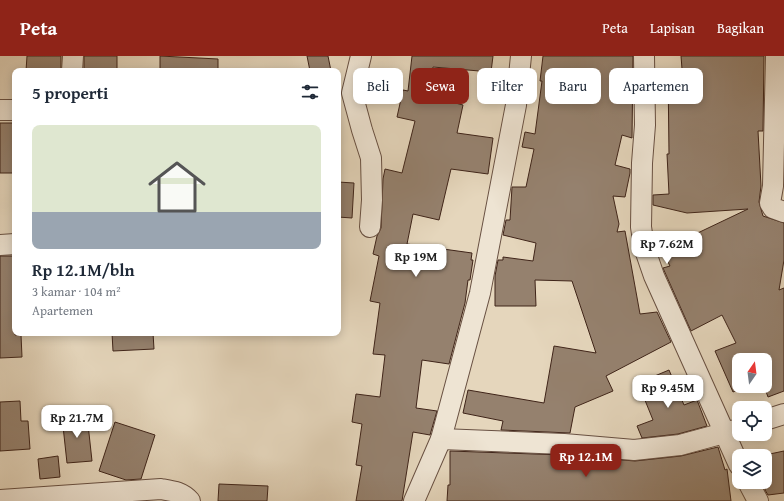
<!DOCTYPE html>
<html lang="id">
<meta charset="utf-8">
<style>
:root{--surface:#fff;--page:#f2f2f3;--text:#1f2937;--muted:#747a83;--line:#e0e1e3;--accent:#8f2418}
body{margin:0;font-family:"Gentium Book Plus",serif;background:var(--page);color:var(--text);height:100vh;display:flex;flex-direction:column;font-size:15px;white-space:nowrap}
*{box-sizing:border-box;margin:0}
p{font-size:13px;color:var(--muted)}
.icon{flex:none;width:22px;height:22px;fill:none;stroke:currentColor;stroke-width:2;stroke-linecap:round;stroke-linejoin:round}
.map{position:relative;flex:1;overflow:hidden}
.sheet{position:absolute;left:12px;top:12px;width:329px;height:268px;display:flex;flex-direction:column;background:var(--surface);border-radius:8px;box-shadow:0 2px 10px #0003}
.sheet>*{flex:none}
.banner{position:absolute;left:353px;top:12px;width:371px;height:36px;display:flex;gap:8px}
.needle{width:26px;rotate:14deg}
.fabs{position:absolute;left:732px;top:297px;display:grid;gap:8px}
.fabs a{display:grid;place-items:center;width:40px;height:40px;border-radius:8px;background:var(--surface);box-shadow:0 2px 10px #0003;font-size:20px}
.price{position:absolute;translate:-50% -34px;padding:0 9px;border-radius:8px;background:#fff;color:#222;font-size:13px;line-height:26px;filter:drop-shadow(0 1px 2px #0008)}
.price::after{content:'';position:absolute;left:50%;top:24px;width:12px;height:9px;margin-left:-6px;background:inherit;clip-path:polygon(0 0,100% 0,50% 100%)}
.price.selected{background:var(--accent);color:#fff}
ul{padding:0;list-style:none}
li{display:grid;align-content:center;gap:8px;height:212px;padding:0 20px}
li+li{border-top:1px solid var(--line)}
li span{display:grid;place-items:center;height:124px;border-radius:8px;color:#555}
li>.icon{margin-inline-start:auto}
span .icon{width:72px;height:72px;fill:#fffc;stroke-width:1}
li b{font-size:17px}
h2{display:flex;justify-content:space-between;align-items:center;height:48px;padding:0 20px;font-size:17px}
.chip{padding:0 14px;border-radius:8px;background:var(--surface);box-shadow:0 2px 10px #0003;font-size:14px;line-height:36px}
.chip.selected{background:var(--accent);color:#fff}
header{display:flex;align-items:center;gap:24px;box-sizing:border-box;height:56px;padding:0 20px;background:var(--accent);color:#fff}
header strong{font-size:19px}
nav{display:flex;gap:22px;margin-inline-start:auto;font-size:14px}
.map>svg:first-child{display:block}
.building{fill:#95816e;stroke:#3f2419}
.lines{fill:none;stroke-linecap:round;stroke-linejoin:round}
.minor-casing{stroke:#685042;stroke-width:22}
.minor{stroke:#eee4d3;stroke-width:20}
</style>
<header>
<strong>Peta</strong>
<nav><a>Peta</a><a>Lapisan</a><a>Bagikan</a></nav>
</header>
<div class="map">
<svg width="784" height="445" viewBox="0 0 784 445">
<rect width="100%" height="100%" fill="#e5d6bc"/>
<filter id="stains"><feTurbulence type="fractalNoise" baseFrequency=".005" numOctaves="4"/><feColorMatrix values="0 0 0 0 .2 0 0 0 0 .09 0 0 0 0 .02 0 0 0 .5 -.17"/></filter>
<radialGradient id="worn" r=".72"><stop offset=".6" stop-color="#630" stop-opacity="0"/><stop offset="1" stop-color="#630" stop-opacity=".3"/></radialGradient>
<!-- building -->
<g class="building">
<polygon points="27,0 61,0 61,15 26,15"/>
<rect x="84" y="0" width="33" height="15"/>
<polygon points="160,0 218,3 218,15 160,15"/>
<polygon points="307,0 328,0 331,15 310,15"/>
<polygon points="412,0 493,0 491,16 433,11 429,40 463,49 457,77 493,82 488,118 451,113 439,164 413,158 407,188 472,197 471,204 473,204 470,224 468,224 465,247 449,308 422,304 416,352 437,355 430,379 413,376 402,445 356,445 362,410 356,409 362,368 352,366 356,338 380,341 385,299 373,298 380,247 370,245 379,200 373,198 377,180 381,172 383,123 385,113 402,117 415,65 397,61 403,34 408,35"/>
<polygon points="543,0 633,0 632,82 622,79 615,109 630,113 630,117 625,141 613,140 619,168 617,176 625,175 640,258 657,256 671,286 606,320 613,335 575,351 570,377 501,374 503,365 463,357 468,334 544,347 554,290 596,297 572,225 535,224 536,250 495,250 495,220 498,204 503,204 503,201 533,205 536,187 503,179 506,164 510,164 512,131 526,131 534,93 522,91 525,76 535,78 542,25 540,25"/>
<polygon points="681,0 764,0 763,75 758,75 761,130 759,146 763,160 784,167 784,204 779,234 784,232 784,335 768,341 764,330 765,330 765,304 739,304 739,330 746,330 733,336 715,295 736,287 722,259 691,275 663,212 670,210 662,194 748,153 687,157 653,149 653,139 669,138 667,98 669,98 668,13 682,13"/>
<rect x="0" y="67" width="15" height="50"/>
<polygon points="338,126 354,127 352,162 338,161"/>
<polygon points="0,200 15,200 15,279 21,279 22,301 0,302"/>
<polygon points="112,277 153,277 154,293 113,295"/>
<polygon points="669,314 684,349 697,344 707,370 678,378 642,382 637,370 653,364 638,327"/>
<polygon points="20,345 21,365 28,365 30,393 0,395 0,346"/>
<polygon points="87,359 92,405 67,407 62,361"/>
<polygon points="115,366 155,379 141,423 126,424 99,415"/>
<polygon points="718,391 725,414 727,413 731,445 447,445 448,429 450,429 450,395 563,399 635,405 681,400"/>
<polygon points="784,395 784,437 768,439 765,434 765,399"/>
<polygon points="58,400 60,421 40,423 38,403"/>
<polygon points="219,428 268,430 267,445 218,445"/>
</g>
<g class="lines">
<!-- minor casing -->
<g class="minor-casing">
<g id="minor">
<polyline points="361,0 352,37 362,74 371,102 372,144 370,171"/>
<polyline points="644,0 645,69 642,107 641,171 644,191 654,220 739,409"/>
<polyline points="776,0 773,130 770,147 773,152 784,156"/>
<polyline points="72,15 73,0"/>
<polyline points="0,54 15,54"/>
<polyline points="0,189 15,188"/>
<polyline points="765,364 784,358"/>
<polyline points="441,383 564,388 634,394 680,389 739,373"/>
<polyline points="748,426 758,445"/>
<path d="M0,444L161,433C173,435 182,436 190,445"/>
<polyline points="414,445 441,383 480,237 516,49 521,0"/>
</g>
</g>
<!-- minor -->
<use href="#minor" class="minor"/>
</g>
<rect width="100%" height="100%" filter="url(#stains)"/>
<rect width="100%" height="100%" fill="url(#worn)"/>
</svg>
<div class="fabs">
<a><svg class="needle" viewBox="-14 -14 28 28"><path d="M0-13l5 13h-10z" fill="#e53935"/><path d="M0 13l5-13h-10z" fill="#747a83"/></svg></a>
<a><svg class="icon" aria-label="locate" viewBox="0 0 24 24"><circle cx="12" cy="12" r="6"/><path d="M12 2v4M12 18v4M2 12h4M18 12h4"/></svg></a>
<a><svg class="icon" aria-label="layers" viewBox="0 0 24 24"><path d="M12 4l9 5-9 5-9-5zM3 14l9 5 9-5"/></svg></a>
</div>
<b class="price" style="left:667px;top:209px">Rp 7.62M</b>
<b class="price" style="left:416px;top:222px">Rp 19M</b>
<b class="price" style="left:668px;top:353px">Rp 9.45M</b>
<b class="price" style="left:77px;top:383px">Rp 21.7M</b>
<b class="price selected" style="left:586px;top:422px">Rp 12.1M</b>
<div class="banner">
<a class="chip">Beli</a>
<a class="chip selected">Sewa</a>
<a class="chip">Filter</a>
<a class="chip">Baru</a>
<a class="chip">Apartemen</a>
</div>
<section class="sheet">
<h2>5 properti<svg class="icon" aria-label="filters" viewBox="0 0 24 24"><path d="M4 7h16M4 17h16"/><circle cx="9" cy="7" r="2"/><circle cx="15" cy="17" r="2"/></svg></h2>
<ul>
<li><span style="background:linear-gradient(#dfe7d0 70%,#9aa5b1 0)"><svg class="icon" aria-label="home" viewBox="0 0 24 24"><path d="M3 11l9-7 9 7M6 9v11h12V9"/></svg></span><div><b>Rp 12.1M/bln</b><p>3 kamar · 104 m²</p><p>Apartemen</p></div></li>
</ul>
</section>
</div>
